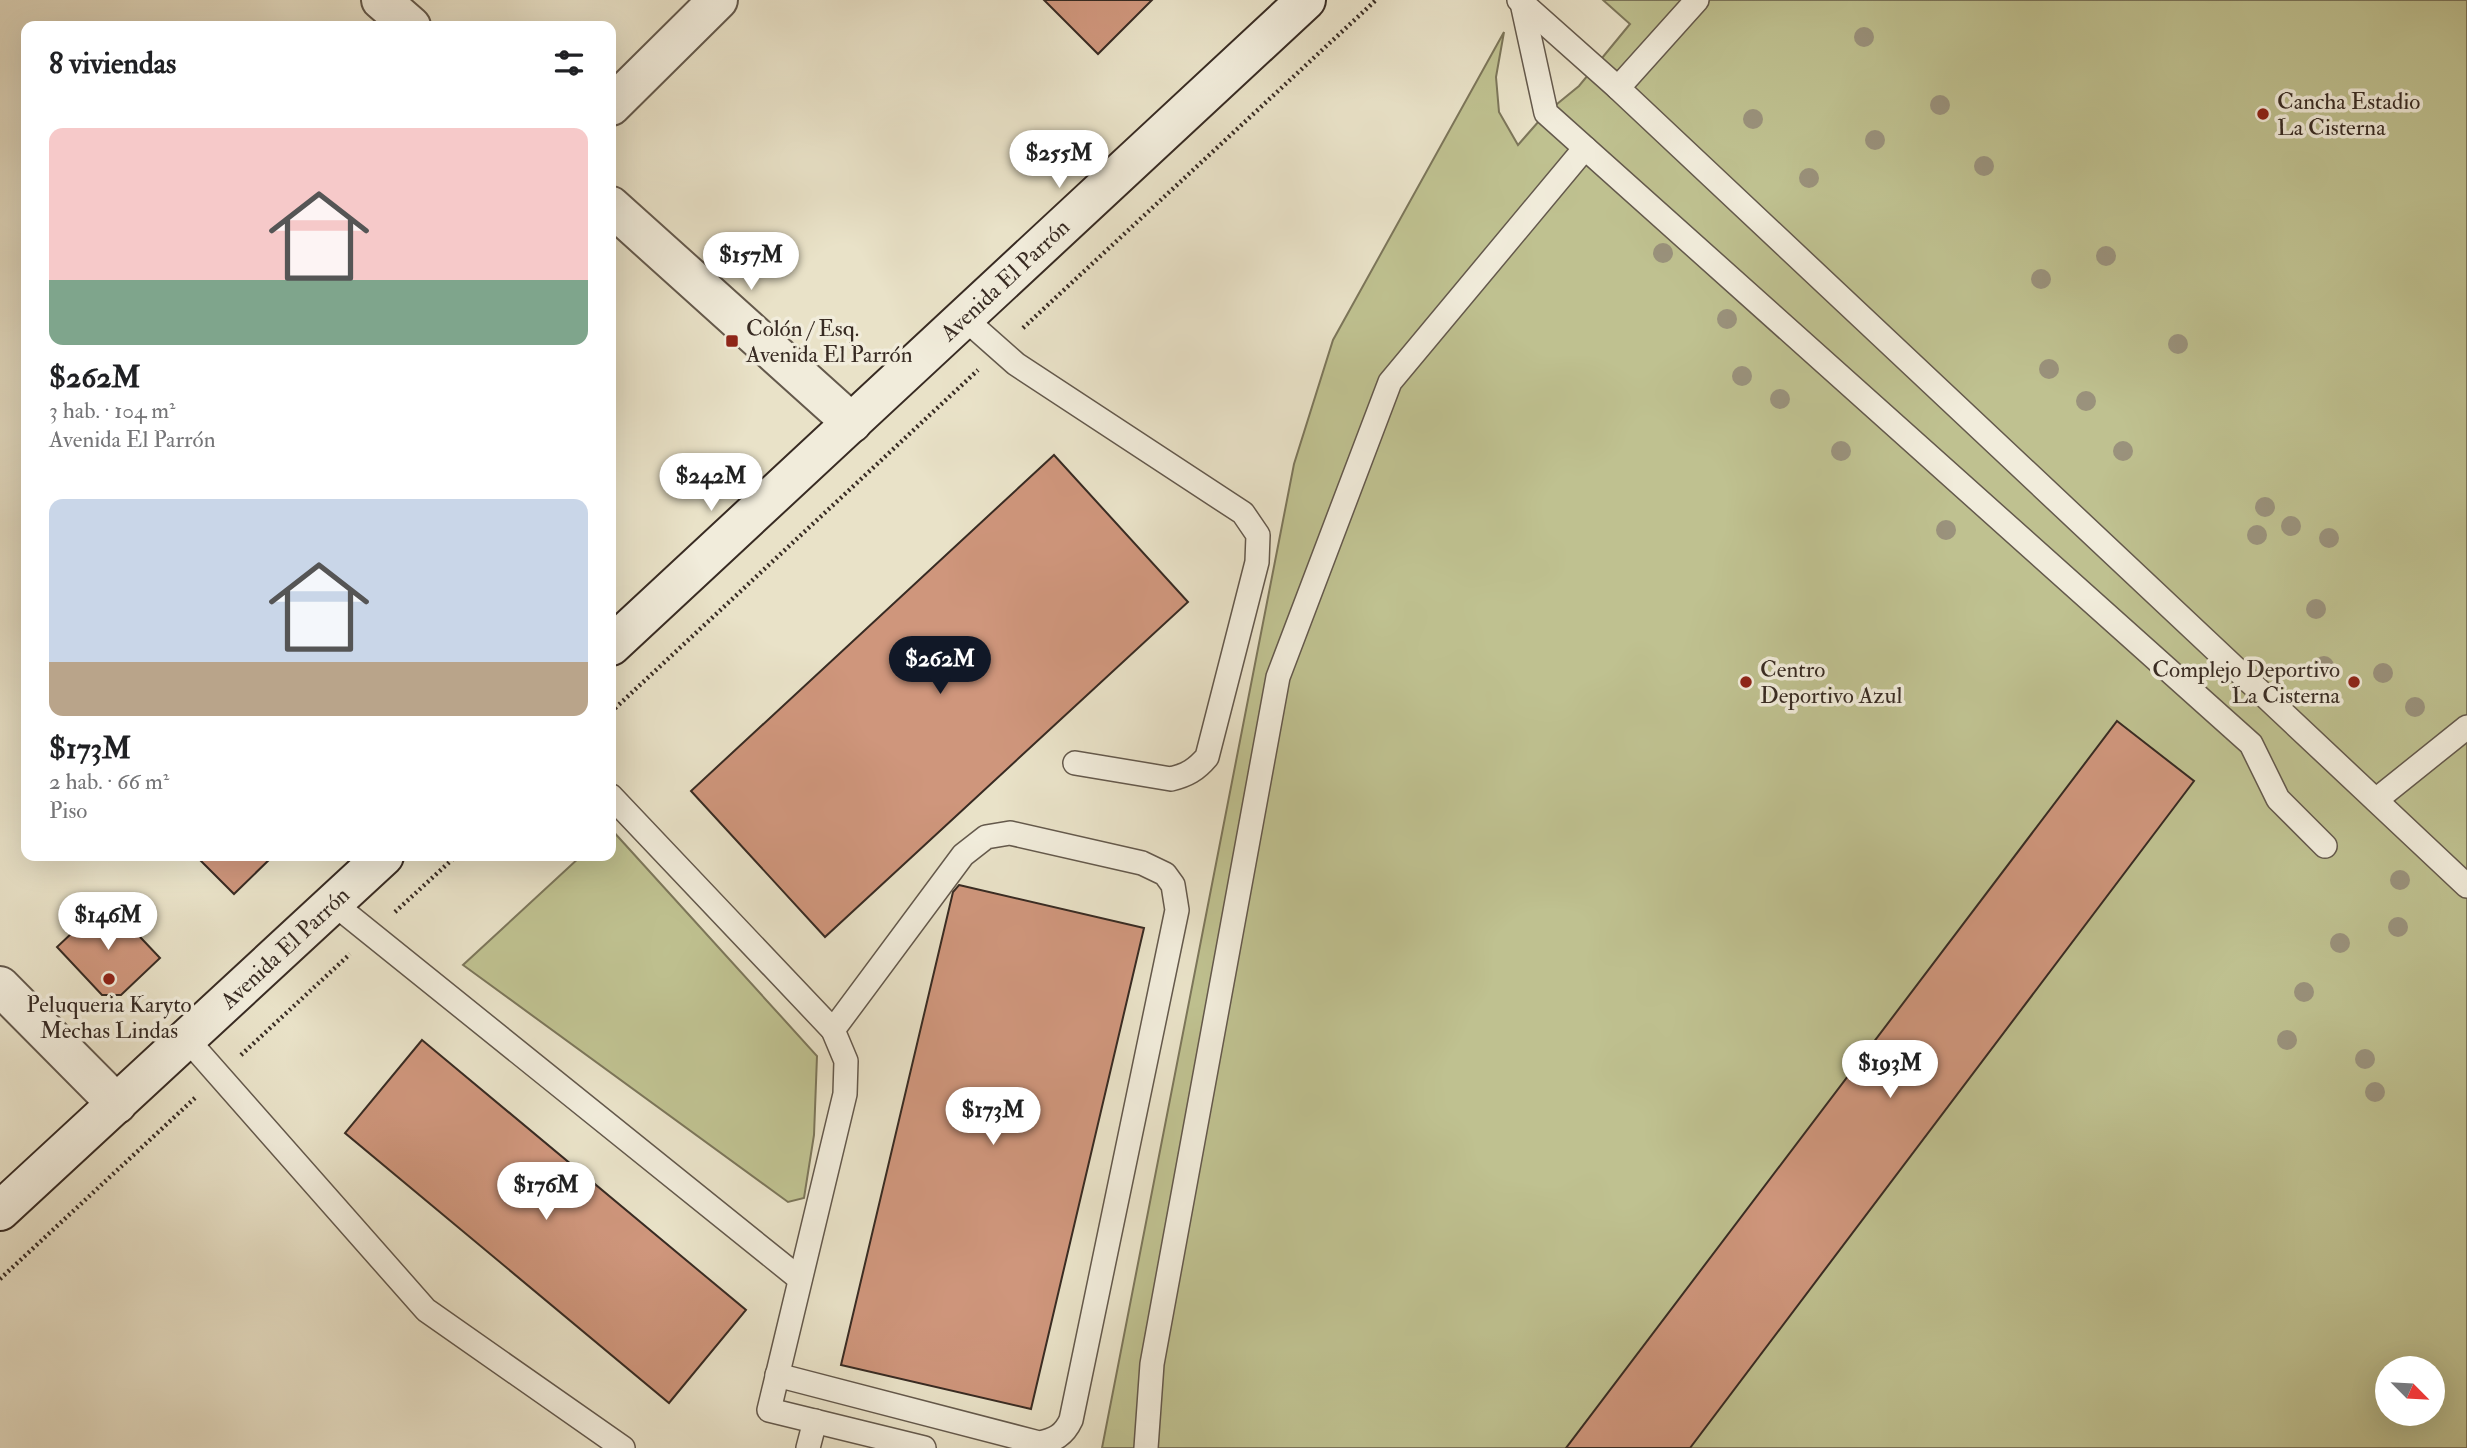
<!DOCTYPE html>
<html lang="es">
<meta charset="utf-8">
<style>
:root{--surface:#fff;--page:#f2f2f2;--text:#202124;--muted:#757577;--accent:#111827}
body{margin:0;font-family:"IM FELL Double Pica",serif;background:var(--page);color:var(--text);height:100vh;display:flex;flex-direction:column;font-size:26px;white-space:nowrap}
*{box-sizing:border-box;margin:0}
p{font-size:23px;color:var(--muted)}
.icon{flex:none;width:38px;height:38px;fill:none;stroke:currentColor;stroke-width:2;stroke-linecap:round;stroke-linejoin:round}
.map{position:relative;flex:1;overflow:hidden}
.panel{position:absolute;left:21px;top:21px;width:595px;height:840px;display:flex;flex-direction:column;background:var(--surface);border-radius:14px;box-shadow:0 7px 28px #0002}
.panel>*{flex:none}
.needle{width:46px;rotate:114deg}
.controls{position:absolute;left:2375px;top:1356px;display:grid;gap:14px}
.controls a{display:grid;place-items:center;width:70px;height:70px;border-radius:50%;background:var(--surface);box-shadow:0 7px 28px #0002;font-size:35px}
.price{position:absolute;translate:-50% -60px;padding:0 16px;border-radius:24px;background:#fff;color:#222;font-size:23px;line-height:46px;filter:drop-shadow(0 2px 4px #0008)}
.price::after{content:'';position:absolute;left:50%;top:42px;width:21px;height:16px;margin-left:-10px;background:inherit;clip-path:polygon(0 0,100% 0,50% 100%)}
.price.selected{background:var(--accent);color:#fff}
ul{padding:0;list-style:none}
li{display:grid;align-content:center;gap:14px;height:371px;padding:0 28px}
li span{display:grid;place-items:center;height:217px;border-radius:14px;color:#555}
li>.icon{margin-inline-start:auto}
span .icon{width:126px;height:126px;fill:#fffc;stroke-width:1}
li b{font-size:30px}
h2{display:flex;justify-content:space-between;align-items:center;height:84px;padding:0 28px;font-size:30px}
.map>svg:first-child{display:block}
.green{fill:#bfc190;stroke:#7c765a;stroke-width:2;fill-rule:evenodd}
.building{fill:#cf967c;stroke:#382b23;stroke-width:2}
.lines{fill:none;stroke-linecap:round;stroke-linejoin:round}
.service-casing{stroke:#64594c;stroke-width:26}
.minor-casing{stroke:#64594c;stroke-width:42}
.tertiary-casing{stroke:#64594c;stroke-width:42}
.secondary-casing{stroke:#382b23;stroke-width:42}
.path{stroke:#382b23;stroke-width:4.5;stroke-dasharray:2 3.5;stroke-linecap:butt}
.service{stroke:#f1ecdb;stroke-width:23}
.minor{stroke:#f1ecdb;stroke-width:38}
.tertiary{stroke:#f1ecdb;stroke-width:38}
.secondary{stroke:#f1ecdb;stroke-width:38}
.tree{fill:#9a927c}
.poi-dot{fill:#8f2418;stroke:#f1ecdb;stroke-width:2.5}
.labels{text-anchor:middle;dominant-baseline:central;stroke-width:7;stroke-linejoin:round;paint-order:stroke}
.poi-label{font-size:23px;fill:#382b23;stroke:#f1ecdb;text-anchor:start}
.street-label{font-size:23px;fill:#382b23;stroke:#f1ecdb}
</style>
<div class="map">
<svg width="2467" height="1448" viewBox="0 0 2467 1448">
<rect width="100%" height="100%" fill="#e9e2c8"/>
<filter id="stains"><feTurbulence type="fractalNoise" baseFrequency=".00286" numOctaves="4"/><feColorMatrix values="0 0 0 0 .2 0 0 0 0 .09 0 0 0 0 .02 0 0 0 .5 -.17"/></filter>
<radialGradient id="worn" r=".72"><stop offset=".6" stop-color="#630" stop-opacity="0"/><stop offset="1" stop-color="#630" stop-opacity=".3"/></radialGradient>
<!-- green -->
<g class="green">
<path d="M1603,0H2467V1448H1102L1294,464L1333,340L1504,32L1496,77L1499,112L1518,145L1546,113L1579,86L1630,24ZM2387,1368H2432V1414H2387Z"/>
<polygon points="611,829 817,1056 814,1135 804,1198 788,1202 463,965 581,856 611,856"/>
</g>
<!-- building -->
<g class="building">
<polygon points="1044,0 1152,0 1098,54"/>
<polygon points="1054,455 1188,602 825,937 691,791"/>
<polygon points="2117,721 2194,781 1690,1448 1566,1448"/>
<polygon points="196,856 273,856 234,894"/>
<polygon points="959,885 1144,928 1031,1409 841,1365 953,892"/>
<polygon points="106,901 160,958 121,995 102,995 57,947"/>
<polygon points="422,1040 746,1310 669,1403 345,1133"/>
</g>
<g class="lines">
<!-- service casing -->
<g class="service-casing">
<g id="service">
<polyline points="1519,0 1618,88 2467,886"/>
<polyline points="1522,3 1546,113 2251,744 2278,799 2325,846"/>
<polyline points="1618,88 1697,0"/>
<path d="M964,318L1016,364L1243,513L1258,535L1257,562L1207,757C1196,770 1187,775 1171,779L1075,763"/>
<polyline points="611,796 833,1030 846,1061 845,1094 769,1410 924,1448"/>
<polyline points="2376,800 2467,727"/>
<polyline points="333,903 800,1279"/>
<polyline points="186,1038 426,1310 623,1448"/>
<path d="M777,1375L1039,1443C1055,1440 1064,1435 1071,1420L1177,910L1173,885L1165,874L1142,863L1010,833L986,837L963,855L833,1030"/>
<polyline points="808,1448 815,1421"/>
<polyline points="1146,1448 1152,1364 1278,677 1390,382 1585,148"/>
</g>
</g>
<!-- minor casing -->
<g class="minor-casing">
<g id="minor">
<polyline points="611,106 718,0"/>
<polyline points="0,986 117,1104"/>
</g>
</g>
<!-- tertiary casing -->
<g class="tertiary-casing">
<g id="tertiary">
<polyline points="381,0 411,26"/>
<polyline points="611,206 852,423"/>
</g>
</g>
<!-- secondary casing -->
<g class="secondary-casing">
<g id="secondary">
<polyline points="611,646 1306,0"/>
<polyline points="0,1211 384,856"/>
</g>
</g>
<!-- path -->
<g class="path">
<polyline points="1023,328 1376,0"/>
<polyline points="611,712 978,370"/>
<polyline points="395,912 456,856"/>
<polyline points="241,1055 350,954"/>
<polyline points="0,1279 196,1097"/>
</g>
<!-- service -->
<use href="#service" class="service"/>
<!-- minor -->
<use href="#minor" class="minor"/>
<!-- tertiary -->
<use href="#tertiary" class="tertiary"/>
<!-- secondary -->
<use href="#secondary" class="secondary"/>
</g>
<!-- trees -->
<g class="tree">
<circle cx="1864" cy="37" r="10"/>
<circle cx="1940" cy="105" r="10"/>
<circle cx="1753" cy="119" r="10"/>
<circle cx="1875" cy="140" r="10"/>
<circle cx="1984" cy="166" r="10"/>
<circle cx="1809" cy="178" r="10"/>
<circle cx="1663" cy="253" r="10"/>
<circle cx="2106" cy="256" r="10"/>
<circle cx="2041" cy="279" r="10"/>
<circle cx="1727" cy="319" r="10"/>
<circle cx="2178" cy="344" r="10"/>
<circle cx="2049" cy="369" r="10"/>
<circle cx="1742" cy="376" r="10"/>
<circle cx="1780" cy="399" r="10"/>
<circle cx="2086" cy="401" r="10"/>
<circle cx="1841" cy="451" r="10"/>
<circle cx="2123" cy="451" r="10"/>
<circle cx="2265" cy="507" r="10"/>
<circle cx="2291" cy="526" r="10"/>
<circle cx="1946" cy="530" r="10"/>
<circle cx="2257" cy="535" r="10"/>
<circle cx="2329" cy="538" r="10"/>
<circle cx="2316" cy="609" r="10"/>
<circle cx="2324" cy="666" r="10"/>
<circle cx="2383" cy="673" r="10"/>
<circle cx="2415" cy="707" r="10"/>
<circle cx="2400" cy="880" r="10"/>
<circle cx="2398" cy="927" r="10"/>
<circle cx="2340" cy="943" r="10"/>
<circle cx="2304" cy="992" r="10"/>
<circle cx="2287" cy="1040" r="10"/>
<circle cx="2365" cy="1059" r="10"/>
<circle cx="2375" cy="1092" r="10"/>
</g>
<!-- markers -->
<g class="poi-dot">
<circle cx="2263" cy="114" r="7"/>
<rect x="725" y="334" width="14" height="14" rx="3.5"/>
<circle cx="1746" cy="682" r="7"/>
<circle cx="2354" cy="682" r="7"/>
<circle cx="109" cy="979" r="7"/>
</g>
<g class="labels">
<!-- poi labels -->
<g class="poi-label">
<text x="2277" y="101">Cancha Estadio<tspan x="2277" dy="26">La Cisterna</tspan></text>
<text x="746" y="328">Colón / Esq.<tspan x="746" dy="26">Avenida El Parrón</tspan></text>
<text x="1760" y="669">Centro<tspan x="1760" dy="26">Deportivo Azul</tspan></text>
<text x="2340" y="669" text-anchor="end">Complejo Deportivo<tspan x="2340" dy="26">La Cisterna</tspan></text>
<text x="109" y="1004" text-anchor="middle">Peluqueria Karyto<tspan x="109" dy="26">Mechas Lindas</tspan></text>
</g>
<!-- street labels -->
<g class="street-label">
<text transform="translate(1005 280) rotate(-43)">Avenida El Parrón</text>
<text transform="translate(285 948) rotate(-43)">Avenida El Parrón</text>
</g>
</g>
<rect width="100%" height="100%" filter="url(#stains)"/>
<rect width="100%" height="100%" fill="url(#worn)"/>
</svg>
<div class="controls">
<a><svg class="needle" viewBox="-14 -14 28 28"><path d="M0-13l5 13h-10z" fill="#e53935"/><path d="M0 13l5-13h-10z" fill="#757577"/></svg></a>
</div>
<b class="price" style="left:1059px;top:190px">$255M</b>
<b class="price" style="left:751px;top:292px">$157M</b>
<b class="price" style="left:711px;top:513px">$242M</b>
<b class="price selected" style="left:940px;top:696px">$262M</b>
<b class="price" style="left:108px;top:952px">$146M</b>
<b class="price" style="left:1890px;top:1100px">$193M</b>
<b class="price" style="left:993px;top:1147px">$173M</b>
<b class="price" style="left:546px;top:1222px">$176M</b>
<section class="panel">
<h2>8 viviendas<svg class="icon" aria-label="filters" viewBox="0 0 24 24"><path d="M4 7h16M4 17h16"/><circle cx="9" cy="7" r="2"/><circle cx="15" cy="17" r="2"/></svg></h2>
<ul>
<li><span style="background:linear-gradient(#f6c9c9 70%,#7fa58c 0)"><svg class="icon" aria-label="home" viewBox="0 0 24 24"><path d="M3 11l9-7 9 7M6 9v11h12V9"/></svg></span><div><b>$262M</b><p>3 hab. · 104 m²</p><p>Avenida El Parrón</p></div></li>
<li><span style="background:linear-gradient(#c9d6e8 75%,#b9a48a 0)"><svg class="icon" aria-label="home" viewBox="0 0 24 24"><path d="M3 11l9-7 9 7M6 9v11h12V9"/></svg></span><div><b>$173M</b><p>2 hab. · 66 m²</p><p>Piso</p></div></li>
</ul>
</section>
</div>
